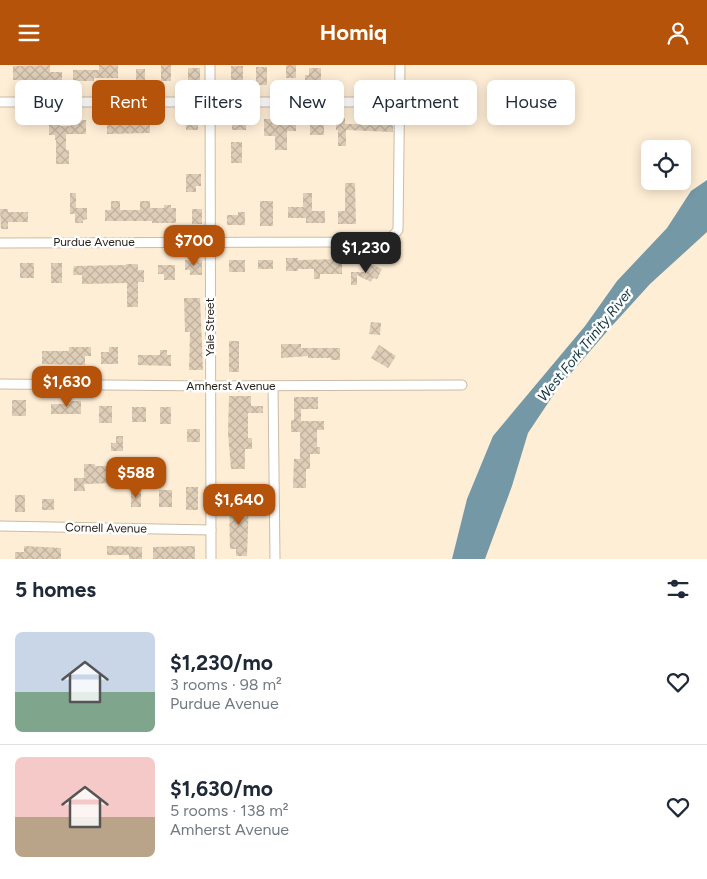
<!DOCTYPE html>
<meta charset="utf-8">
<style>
:root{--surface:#fff;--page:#f2f2f3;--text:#1f2937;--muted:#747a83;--line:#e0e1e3;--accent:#b45309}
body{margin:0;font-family:Figtree,sans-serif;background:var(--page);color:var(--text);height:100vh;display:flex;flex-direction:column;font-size:19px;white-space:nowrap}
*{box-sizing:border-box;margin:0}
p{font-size:16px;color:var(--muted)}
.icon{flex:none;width:28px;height:28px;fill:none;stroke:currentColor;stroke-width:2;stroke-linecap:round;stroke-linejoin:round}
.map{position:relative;height:494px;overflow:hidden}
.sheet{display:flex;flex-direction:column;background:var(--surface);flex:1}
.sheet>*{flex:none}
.top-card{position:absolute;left:15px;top:15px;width:678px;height:45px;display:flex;gap:10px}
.controls{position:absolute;left:641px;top:75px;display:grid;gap:10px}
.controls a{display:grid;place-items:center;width:50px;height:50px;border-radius:8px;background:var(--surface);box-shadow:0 2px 12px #0003;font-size:25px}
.price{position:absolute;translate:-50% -42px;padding:0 11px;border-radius:10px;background:var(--accent);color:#fff;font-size:16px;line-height:32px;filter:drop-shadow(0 1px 2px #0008)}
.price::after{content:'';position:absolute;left:50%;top:30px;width:15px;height:11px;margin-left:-8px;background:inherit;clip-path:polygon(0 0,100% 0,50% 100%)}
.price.active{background:#222;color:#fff}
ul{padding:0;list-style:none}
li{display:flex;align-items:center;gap:15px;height:125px;padding:0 15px}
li+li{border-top:1px solid var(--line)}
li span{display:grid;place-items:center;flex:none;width:140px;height:100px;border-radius:8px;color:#555}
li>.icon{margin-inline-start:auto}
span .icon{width:60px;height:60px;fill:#fffc;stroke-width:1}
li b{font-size:21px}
h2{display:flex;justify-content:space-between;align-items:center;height:60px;padding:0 15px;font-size:21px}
.chip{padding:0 18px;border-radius:8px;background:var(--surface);box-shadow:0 2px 12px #0003;font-size:18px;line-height:45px}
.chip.active{background:var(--accent);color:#fff}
header{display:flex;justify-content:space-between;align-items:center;height:65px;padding:0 15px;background:var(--accent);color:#fff;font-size:22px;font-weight:700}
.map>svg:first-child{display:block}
.water{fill:#7498a6}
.building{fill:url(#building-cross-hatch)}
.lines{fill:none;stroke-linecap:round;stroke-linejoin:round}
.street-casing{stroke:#ccbca5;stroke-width:11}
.street{stroke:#fff;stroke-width:9}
.labels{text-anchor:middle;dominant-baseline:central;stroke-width:5;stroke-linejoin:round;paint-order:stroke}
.street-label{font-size:12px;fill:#28221a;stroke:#fdfdfd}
.water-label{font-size:14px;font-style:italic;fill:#11343f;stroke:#fdfdfd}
</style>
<header><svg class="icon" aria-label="menu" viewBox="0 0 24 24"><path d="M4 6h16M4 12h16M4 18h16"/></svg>Homiq<svg class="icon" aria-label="person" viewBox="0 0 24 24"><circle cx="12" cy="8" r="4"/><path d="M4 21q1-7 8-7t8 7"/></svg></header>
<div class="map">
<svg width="707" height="494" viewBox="0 0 707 494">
<defs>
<pattern id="building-cross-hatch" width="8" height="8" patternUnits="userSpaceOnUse" patternTransform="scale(1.25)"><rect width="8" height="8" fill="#dfceb7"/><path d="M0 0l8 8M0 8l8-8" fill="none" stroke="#bfb19d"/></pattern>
</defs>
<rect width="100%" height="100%" fill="#ffeed6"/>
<!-- water -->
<polygon class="water" points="707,115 707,167 650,219 610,263 558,323 528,368 512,421 485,494 452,494 467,434 493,371 585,261 617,216 667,163 691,126"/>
<!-- building -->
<g class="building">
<polygon points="50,0 50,7 62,7 62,19 41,19 41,15 13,15 13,1"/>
<polygon points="99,0 118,0 118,13 94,13 94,16 73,16 73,5 99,5"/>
<rect x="161" y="0" width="10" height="16"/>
<rect x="286" y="0" width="10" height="13"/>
<rect x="231" y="1" width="12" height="17"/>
<rect x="256" y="2" width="11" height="18"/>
<rect x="188" y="3" width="12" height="14"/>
<polygon points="309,3 321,3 321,17 305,17 305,10 309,10"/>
<rect x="136" y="4" width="9" height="15"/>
<rect x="186" y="52" width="12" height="13"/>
<polygon points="314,53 324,53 324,70 310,70 310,59 314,59"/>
<polygon points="336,53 345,53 345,59 360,59 360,54 393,55 393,67 346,65 346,81 338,81 338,65 336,65"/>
<polygon points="131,54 142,54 142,57 150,57 150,68 107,69 107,57 131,57"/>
<rect x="232" y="54" width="14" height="11"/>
<polygon points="264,54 296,54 296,66 287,66 287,85 275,85 275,71 264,71"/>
<polygon points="49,55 60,55 60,61 71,61 71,55 86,55 86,69 66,69 66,85 69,85 69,99 56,99 56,75 55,75 55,70 49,70"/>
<rect x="231" y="77" width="11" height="21"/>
<polygon points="186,109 201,109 201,121 196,121 196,127 186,127"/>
<polygon points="345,118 355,118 356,159 338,159 338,146 345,146"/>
<polygon points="70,128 76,128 76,143 87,143 87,154 83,155 83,158 75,158 75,149 70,149"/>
<polygon points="303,128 312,128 312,146 325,146 325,158 306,158 306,153 288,153 288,142 303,142"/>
<polygon points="111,136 120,136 120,145 140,145 140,136 150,136 150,143 164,143 164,140 171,140 171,143 176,143 176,158 152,158 152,156 105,156 105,145 111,145"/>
<rect x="260" y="136" width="13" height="25"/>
<polygon points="0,144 8,144 8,147 28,147 28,157 8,157 8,164 1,164"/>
<rect x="192" y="144" width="10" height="15"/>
<polygon points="238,147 245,147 245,160 227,160 227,150 238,150"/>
<polygon points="286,193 298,193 298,195 342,194 342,209 320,209 320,214 314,214 314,204 298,204 298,206 286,206"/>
<polygon points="185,195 202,195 202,210 190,210 190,205 185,205"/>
<rect x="229" y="195" width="16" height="12"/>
<rect x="258" y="195" width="15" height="9"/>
<rect x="20" y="198" width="14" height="15"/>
<rect x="51" y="198" width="11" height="20"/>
<polygon points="369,198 382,204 377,214 373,213 371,217 357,210 357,220 351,220 351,207 365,207"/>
<polygon points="126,199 138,199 138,205 144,205 144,217 138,217 138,242 127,242 127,218 82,219 82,210 73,210 74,201 126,200"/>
<polygon points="158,200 175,200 175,215 164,215 164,209 158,209"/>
<polygon points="184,233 200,233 203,305 189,305 190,267 185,267"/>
<polygon points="371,257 381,258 380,270 369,269"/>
<rect x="229" y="276" width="10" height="31"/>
<polygon points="281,279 301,279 301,283 340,283 340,295 331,295 331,293 308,293 308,291 281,293"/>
<polygon points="379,280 396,291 388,303 371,293"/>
<polygon points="69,282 91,282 91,291 85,291 85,300 42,299 42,286 69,286"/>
<polygon points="109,282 118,282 118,299 101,299 101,287 109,287"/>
<polygon points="160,285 167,285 167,290 171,290 171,301 138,300 138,290 160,290"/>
<polygon points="229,331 251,331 251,341 263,341 263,348 248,348 248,373 252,373 252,384 245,384 245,404 231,404 228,368"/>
<polygon points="294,332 318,332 318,344 301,344 301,356 324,356 324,365 317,365 317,382 320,382 320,389 310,389 310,404 306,404 306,423 293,423 294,394 300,394 300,367 291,367 291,355 294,355"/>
<rect x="12" y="335" width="14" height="16"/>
<polygon points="70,336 81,336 81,349 51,349 51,339 70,339"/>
<rect x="99" y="341" width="13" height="17"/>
<rect x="132" y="342" width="14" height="15"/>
<rect x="160" y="342" width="11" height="17"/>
<rect x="187" y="364" width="13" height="13"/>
<polygon points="116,371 123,371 123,386 111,386 111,378 116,378"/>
<polygon points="84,399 95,399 95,401 114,401 114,418 84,419 85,426 74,426 74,413 84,413"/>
<rect x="186" y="422" width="12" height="23"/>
<rect x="131" y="425" width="10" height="17"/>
<rect x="159" y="425" width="13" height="17"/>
<rect x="15" y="430" width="10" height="17"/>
<rect x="42" y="434" width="12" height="11"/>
<polygon points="229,434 249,434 247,491 236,491 236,484 230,484"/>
<polygon points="24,481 61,483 61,494 15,494 15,487 24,487"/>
<polygon points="107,481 142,482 142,494 129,494 129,490 107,490"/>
<polygon points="195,481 195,494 153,494 153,482"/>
</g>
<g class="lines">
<!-- street casing -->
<g class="street-casing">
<g id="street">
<polyline points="210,0 211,494"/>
<polyline points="0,37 400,37"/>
<polyline points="0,178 336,177 385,175 391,173 398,165 400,0"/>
<polyline points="0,319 211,321 462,320"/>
<polyline points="273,321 275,494"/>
<polyline points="0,461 211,465"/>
</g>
</g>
<!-- street -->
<use href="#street" class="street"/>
</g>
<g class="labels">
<!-- street labels -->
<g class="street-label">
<text x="94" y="177">Purdue Avenue</text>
<text transform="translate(210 262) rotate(-90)">Yale Street</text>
<text x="231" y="321">Amherst Avenue</text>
<text transform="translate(106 463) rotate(1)">Cornell Avenue</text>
</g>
<!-- water labels -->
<g class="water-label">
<text transform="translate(585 280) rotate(-51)">West Fork Trinity River</text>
</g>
</g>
</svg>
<div class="controls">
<a><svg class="icon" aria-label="locate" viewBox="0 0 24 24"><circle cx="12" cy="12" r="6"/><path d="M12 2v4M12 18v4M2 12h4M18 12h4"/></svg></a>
</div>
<b class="price" style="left:194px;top:202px">$700</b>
<b class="price active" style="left:366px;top:209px">$1,230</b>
<b class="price" style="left:67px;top:343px">$1,630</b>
<b class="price" style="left:136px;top:434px">$588</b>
<b class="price" style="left:239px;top:461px">$1,640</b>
<div class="top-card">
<a class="chip">Buy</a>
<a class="chip active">Rent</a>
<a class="chip">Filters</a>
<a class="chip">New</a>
<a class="chip">Apartment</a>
<a class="chip">House</a>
</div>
</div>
<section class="sheet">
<h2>5 homes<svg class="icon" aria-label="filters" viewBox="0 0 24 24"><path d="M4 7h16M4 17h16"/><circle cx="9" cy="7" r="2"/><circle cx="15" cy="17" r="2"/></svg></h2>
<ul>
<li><span style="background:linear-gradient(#c9d6e8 60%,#7fa58c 0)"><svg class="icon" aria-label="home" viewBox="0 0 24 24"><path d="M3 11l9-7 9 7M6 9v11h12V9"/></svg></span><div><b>$1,230/mo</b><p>3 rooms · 98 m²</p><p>Purdue Avenue</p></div><svg class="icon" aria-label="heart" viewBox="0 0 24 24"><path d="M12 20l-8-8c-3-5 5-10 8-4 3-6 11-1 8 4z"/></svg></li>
<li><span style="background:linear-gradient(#f6c9c9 60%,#b9a48a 0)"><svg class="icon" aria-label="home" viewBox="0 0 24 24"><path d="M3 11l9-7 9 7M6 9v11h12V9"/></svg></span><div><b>$1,630/mo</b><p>5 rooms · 138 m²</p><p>Amherst Avenue</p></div><svg class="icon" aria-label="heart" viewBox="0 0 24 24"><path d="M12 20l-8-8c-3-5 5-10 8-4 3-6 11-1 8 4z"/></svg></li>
</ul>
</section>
